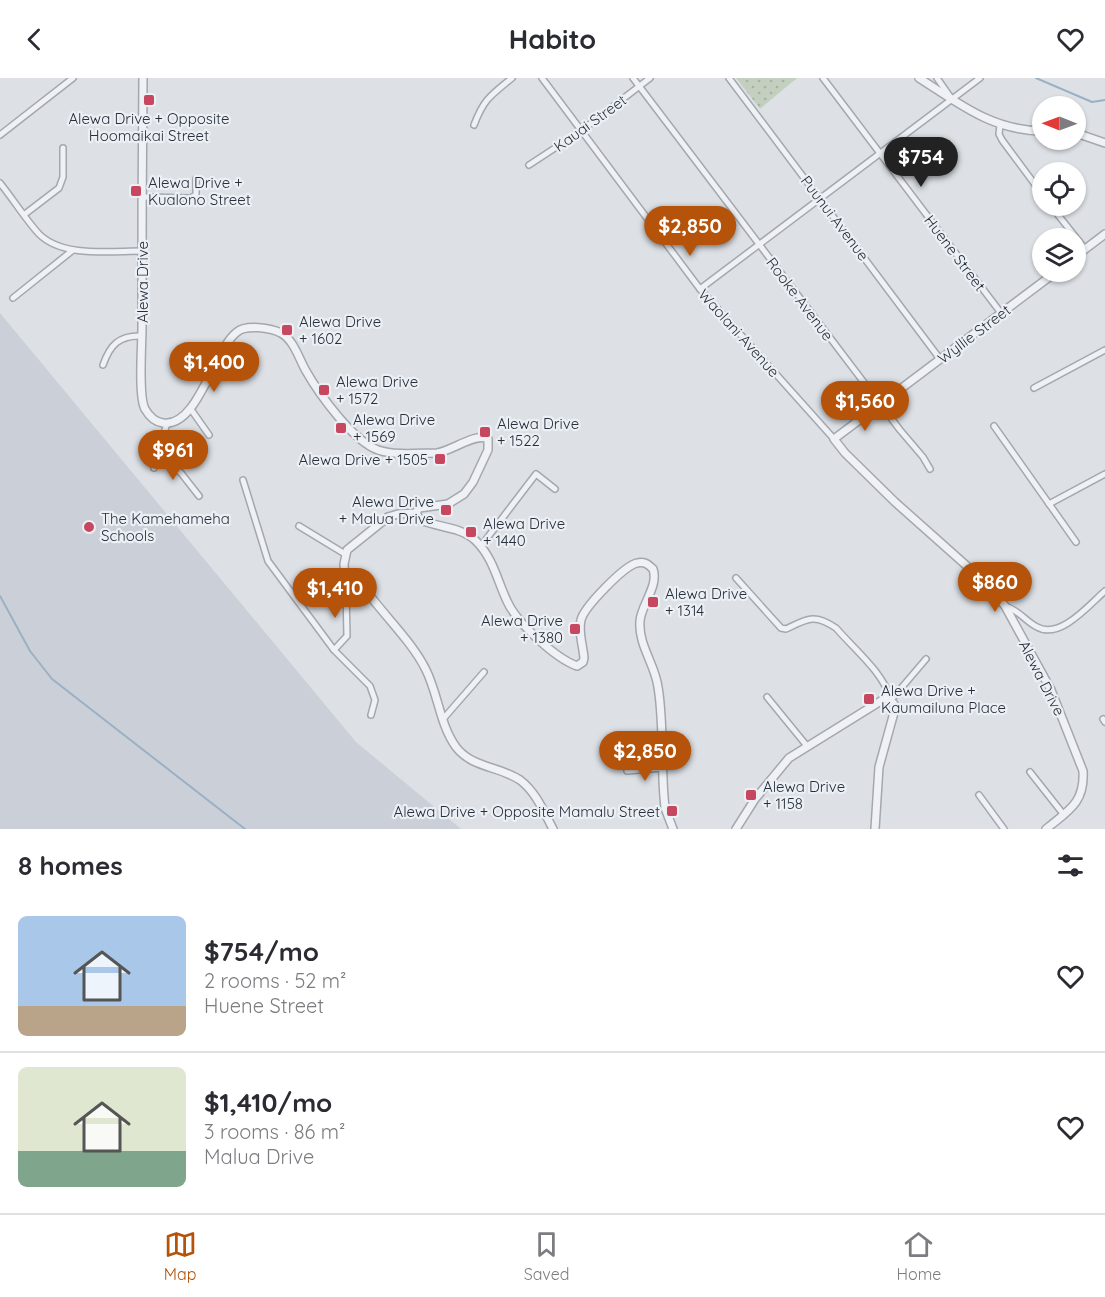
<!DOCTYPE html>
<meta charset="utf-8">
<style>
:root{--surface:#fff;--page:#f7f7f7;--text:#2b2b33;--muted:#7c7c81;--line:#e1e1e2;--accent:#b45309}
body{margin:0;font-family:Quicksand,sans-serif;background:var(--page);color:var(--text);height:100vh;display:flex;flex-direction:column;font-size:22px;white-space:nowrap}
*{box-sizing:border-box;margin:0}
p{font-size:20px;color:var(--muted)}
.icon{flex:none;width:33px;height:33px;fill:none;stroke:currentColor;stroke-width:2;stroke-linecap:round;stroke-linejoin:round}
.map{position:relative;height:751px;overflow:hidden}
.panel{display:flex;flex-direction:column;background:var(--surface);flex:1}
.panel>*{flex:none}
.needle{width:39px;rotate:271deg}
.controls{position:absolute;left:1032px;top:18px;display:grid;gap:12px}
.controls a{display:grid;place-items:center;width:54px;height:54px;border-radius:50%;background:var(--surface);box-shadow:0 2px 4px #0004;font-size:30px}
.price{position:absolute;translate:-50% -51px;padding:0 14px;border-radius:21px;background:var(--accent);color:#fff;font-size:20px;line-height:39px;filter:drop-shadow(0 2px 3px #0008)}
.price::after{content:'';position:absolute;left:50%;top:36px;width:18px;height:14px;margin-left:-9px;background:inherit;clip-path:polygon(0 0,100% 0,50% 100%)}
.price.active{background:#222;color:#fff}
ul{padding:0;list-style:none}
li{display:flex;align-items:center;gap:18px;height:150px;padding:0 18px}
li+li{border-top:2px solid var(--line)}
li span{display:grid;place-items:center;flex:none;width:168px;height:120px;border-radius:9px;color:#555}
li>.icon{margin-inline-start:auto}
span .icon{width:72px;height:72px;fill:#fffc;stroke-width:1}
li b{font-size:26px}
h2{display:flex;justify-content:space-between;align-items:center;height:72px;padding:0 18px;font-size:26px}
header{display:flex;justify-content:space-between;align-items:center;height:78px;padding:0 18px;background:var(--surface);font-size:27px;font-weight:700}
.menu{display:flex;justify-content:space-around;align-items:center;height:84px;border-top:2px solid var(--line);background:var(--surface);font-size:16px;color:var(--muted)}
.menu a{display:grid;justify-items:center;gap:3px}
.menu .active{color:var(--accent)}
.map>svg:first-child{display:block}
.built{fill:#cbd0d8}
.green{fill:url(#green-dots)}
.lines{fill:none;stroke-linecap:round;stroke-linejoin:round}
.stream{stroke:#99b0c5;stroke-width:2}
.minor-casing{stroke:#a3a8b0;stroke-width:8}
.tertiary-casing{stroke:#a3a8b0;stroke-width:10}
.minor{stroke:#eff1f5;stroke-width:5}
.tertiary{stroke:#eff1f5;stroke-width:7}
.poi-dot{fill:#c6475f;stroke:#ecf0f4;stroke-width:2}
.labels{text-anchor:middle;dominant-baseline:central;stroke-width:4.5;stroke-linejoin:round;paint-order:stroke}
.poi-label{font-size:15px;fill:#27303c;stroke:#ecf0f4;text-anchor:start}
.street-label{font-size:15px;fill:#27303c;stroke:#ecf0f4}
</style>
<header><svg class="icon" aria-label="back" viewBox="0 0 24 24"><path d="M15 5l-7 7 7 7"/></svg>Habito<svg class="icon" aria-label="heart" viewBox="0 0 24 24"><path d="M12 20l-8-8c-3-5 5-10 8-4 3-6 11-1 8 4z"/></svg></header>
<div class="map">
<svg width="1105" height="751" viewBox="0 0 1105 751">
<defs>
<pattern id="green-dots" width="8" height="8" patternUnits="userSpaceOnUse" patternTransform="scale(1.5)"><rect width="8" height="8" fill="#c4d0bf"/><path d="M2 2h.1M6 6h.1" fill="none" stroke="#a8b3a5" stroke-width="1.8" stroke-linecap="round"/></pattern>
</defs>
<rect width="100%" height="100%" fill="#dde1e6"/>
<!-- built -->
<polygon class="built" points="0,235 356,664 461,751 0,751"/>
<!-- green -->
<polygon class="green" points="736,0 797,0 760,31"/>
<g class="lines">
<!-- stream -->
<g class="stream">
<polyline points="1036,0 1092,24 1105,22"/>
<polyline points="0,518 30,573 52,601 245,751"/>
</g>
<!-- minor casing -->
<g class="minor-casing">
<g id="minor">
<polyline points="542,0 700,211 834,361"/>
<polyline points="633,0 900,352 923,379 930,391"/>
<polyline points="729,0 940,281"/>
<polyline points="823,0 1001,235"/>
<polyline points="937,0 951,20"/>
<path d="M474,47C484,21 490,18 512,0"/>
<polyline points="1000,47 999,56 1002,62 1042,116"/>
<polyline points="0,57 73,0"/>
<polyline points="529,87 581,53 650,0"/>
<path d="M0,105C13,121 26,142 39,156C63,180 111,173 142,173"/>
<polyline points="142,119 190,120 196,117 196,101"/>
<polyline points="1051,128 1085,171"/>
<polyline points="25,136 59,110 63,99 63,70"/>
<polyline points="700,211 980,0"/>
<polyline points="13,220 73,172"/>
<path d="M103,287C110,267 119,257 142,258"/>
<polyline points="1034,310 1105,272"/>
<polyline points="190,330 209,357"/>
<polyline points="994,348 1076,464"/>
<polyline points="158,377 181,395 199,418"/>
<polyline points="154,390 167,345"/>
<polyline points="243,402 268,483 334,572 370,608 375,622 371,637"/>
<polyline points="1049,426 1105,396"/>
<polyline points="299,448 345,476"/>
<polyline points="481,468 536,396 555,411"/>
<path d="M736,500L781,550L786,551C807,541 814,535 836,550C855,572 883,594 891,622"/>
<path d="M1005,528C1019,532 1025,543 1037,549C1060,562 1089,527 1105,513"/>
<polyline points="334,572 347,558 346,514"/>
<polyline points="767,619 807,668"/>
<polyline points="891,622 926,581"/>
<polyline points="444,640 484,594"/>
<polyline points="1103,641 1105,644"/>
<polyline points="627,693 662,690"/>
<polyline points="1030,694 1064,737"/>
<polyline points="979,717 1004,751"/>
</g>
</g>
<!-- tertiary casing -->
<g class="tertiary-casing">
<g id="tertiary">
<path d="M143,0C142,83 142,167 142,250C142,268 138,318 145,331C149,338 155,344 163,345C198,350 214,271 237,254C246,246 271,250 281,255C294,262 299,281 306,293C319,316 353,363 378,372C396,378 419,375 437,375C451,373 477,354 488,361V372L473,404L464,416L448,426L419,430L416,435"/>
<path d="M919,0C960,26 991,52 1042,53"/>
<polyline points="1076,55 1105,65"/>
<polyline points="1076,178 1105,156"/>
<path d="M416,435L420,442C437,449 461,449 475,462C493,479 497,502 507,523C516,544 555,580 577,588L583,584L584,580C583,568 578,553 581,542C584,529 624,488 637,485C644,483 648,486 653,491C659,508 641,527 640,543C638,567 655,586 658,609C664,645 661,683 664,719L665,730L673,751"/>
<path d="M416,435L398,436L388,439L347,472L344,486L346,514H360L371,519C388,541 414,567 426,592C438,616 440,647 456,669C472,690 499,688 520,702C536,714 544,734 553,751"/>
<polyline points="736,751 755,721 789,680 884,621 888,620 894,626 895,631 879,689 875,751"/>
<path d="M1046,751C1068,733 1085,725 1083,693L1051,612L1005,528L986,505L895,424L845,375L834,361L1056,194"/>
</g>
</g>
<!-- minor -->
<use href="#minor" class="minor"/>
<!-- tertiary -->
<use href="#tertiary" class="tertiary"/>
</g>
<!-- markers -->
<g class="poi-dot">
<rect x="143" y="16" width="12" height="12" rx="3"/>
<rect x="130" y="107" width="12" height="12" rx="3"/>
<rect x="281" y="246" width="12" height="12" rx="3"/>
<rect x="318" y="306" width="12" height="12" rx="3"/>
<rect x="335" y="344" width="12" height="12" rx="3"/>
<rect x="479" y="348" width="12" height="12" rx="3"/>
<rect x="434" y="375" width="12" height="12" rx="3"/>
<rect x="440" y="426" width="12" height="12" rx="3"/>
<circle cx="89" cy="449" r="6"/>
<rect x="465" y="448" width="12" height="12" rx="3"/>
<rect x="647" y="518" width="12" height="12" rx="3"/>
<rect x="569" y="545" width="12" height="12" rx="3"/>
<rect x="863" y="615" width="12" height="12" rx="3"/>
<rect x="745" y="711" width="12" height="12" rx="3"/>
<rect x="666" y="727" width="12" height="12" rx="3"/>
</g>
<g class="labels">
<!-- poi labels -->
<g class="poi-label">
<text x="149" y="40" text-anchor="middle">Alewa Drive + Opposite<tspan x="149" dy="17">Hoomaikai Street</tspan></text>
<text x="148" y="104">Alewa Drive +<tspan x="148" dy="17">Kualono Street</tspan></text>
<text x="299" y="243">Alewa Drive<tspan x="299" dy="17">+ 1602</tspan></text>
<text x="336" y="303">Alewa Drive<tspan x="336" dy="17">+ 1572</tspan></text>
<text x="353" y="341">Alewa Drive<tspan x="353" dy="17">+ 1569</tspan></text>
<text x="497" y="345">Alewa Drive<tspan x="497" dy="17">+ 1522</tspan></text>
<text x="428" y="381" text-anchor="end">Alewa Drive + 1505</text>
<text x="434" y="423" text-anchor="end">Alewa Drive<tspan x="434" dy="17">+ Malua Drive</tspan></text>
<text x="101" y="440">The Kamehameha<tspan x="101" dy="17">Schools</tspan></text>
<text x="483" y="445">Alewa Drive<tspan x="483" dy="17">+ 1440</tspan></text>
<text x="665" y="515">Alewa Drive<tspan x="665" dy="17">+ 1314</tspan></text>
<text x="563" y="542" text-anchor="end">Alewa Drive<tspan x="563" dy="17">+ 1380</tspan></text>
<text x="881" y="612">Alewa Drive +<tspan x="881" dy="17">Kaumailuna Place</tspan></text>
<text x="763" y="708">Alewa Drive<tspan x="763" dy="17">+ 1158</tspan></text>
<text x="660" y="733" text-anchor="end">Alewa Drive + Opposite Mamalu Street</text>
</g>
<!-- street labels -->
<g class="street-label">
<text transform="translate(590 45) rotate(-36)">Kauai Street</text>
<text transform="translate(835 140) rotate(53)">Puunui Avenue</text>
<text transform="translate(955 175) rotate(53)">Huene Street</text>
<text transform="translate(142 204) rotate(-90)">Alewa Drive</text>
<text transform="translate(800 221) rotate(53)">Rooke Avenue</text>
<text transform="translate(739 255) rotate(48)">Waolani Avenue</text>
<text transform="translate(974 256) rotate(-37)">Wyllie Street</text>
<text transform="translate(1042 600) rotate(63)">Alewa Drive</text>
</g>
</g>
</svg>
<div class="controls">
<a><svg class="needle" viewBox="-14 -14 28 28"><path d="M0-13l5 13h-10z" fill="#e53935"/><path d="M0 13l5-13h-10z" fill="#7c7c81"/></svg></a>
<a><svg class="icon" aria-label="locate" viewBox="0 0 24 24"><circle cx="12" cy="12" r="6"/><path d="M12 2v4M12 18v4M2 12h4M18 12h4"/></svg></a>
<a><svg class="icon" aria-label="layers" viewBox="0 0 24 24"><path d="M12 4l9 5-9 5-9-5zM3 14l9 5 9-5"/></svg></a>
</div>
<b class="price active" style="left:921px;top:110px">$754</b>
<b class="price" style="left:690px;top:179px">$2,850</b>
<b class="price" style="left:214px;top:315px">$1,400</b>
<b class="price" style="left:865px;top:354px">$1,560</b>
<b class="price" style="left:173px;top:403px">$961</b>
<b class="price" style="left:995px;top:535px">$860</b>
<b class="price" style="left:335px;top:541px">$1,410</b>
<b class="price" style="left:645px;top:704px">$2,850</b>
</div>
<section class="panel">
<h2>8 homes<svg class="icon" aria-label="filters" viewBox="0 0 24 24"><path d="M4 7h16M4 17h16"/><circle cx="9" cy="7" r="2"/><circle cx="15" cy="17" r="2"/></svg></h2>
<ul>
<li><span style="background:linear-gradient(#a9c7e8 75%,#b9a48a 0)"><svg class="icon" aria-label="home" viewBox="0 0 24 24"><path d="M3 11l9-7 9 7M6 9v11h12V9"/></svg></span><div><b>$754/mo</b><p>2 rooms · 52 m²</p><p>Huene Street</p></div><svg class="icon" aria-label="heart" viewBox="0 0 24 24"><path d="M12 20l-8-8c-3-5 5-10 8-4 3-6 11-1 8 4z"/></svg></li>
<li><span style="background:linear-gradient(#dfe7d0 70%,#7fa58c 0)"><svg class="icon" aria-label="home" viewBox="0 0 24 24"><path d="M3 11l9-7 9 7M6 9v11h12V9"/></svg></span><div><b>$1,410/mo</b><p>3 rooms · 86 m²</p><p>Malua Drive</p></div><svg class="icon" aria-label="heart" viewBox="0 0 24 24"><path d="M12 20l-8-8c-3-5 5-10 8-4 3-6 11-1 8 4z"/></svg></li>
</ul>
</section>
<nav class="menu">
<a class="active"><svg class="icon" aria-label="map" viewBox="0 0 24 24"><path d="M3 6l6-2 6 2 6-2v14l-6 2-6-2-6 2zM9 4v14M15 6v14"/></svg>Map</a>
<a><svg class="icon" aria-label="saved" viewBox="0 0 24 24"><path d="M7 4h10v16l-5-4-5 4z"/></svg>Saved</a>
<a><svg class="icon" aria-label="home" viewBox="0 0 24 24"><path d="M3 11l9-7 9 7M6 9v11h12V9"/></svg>Home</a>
</nav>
